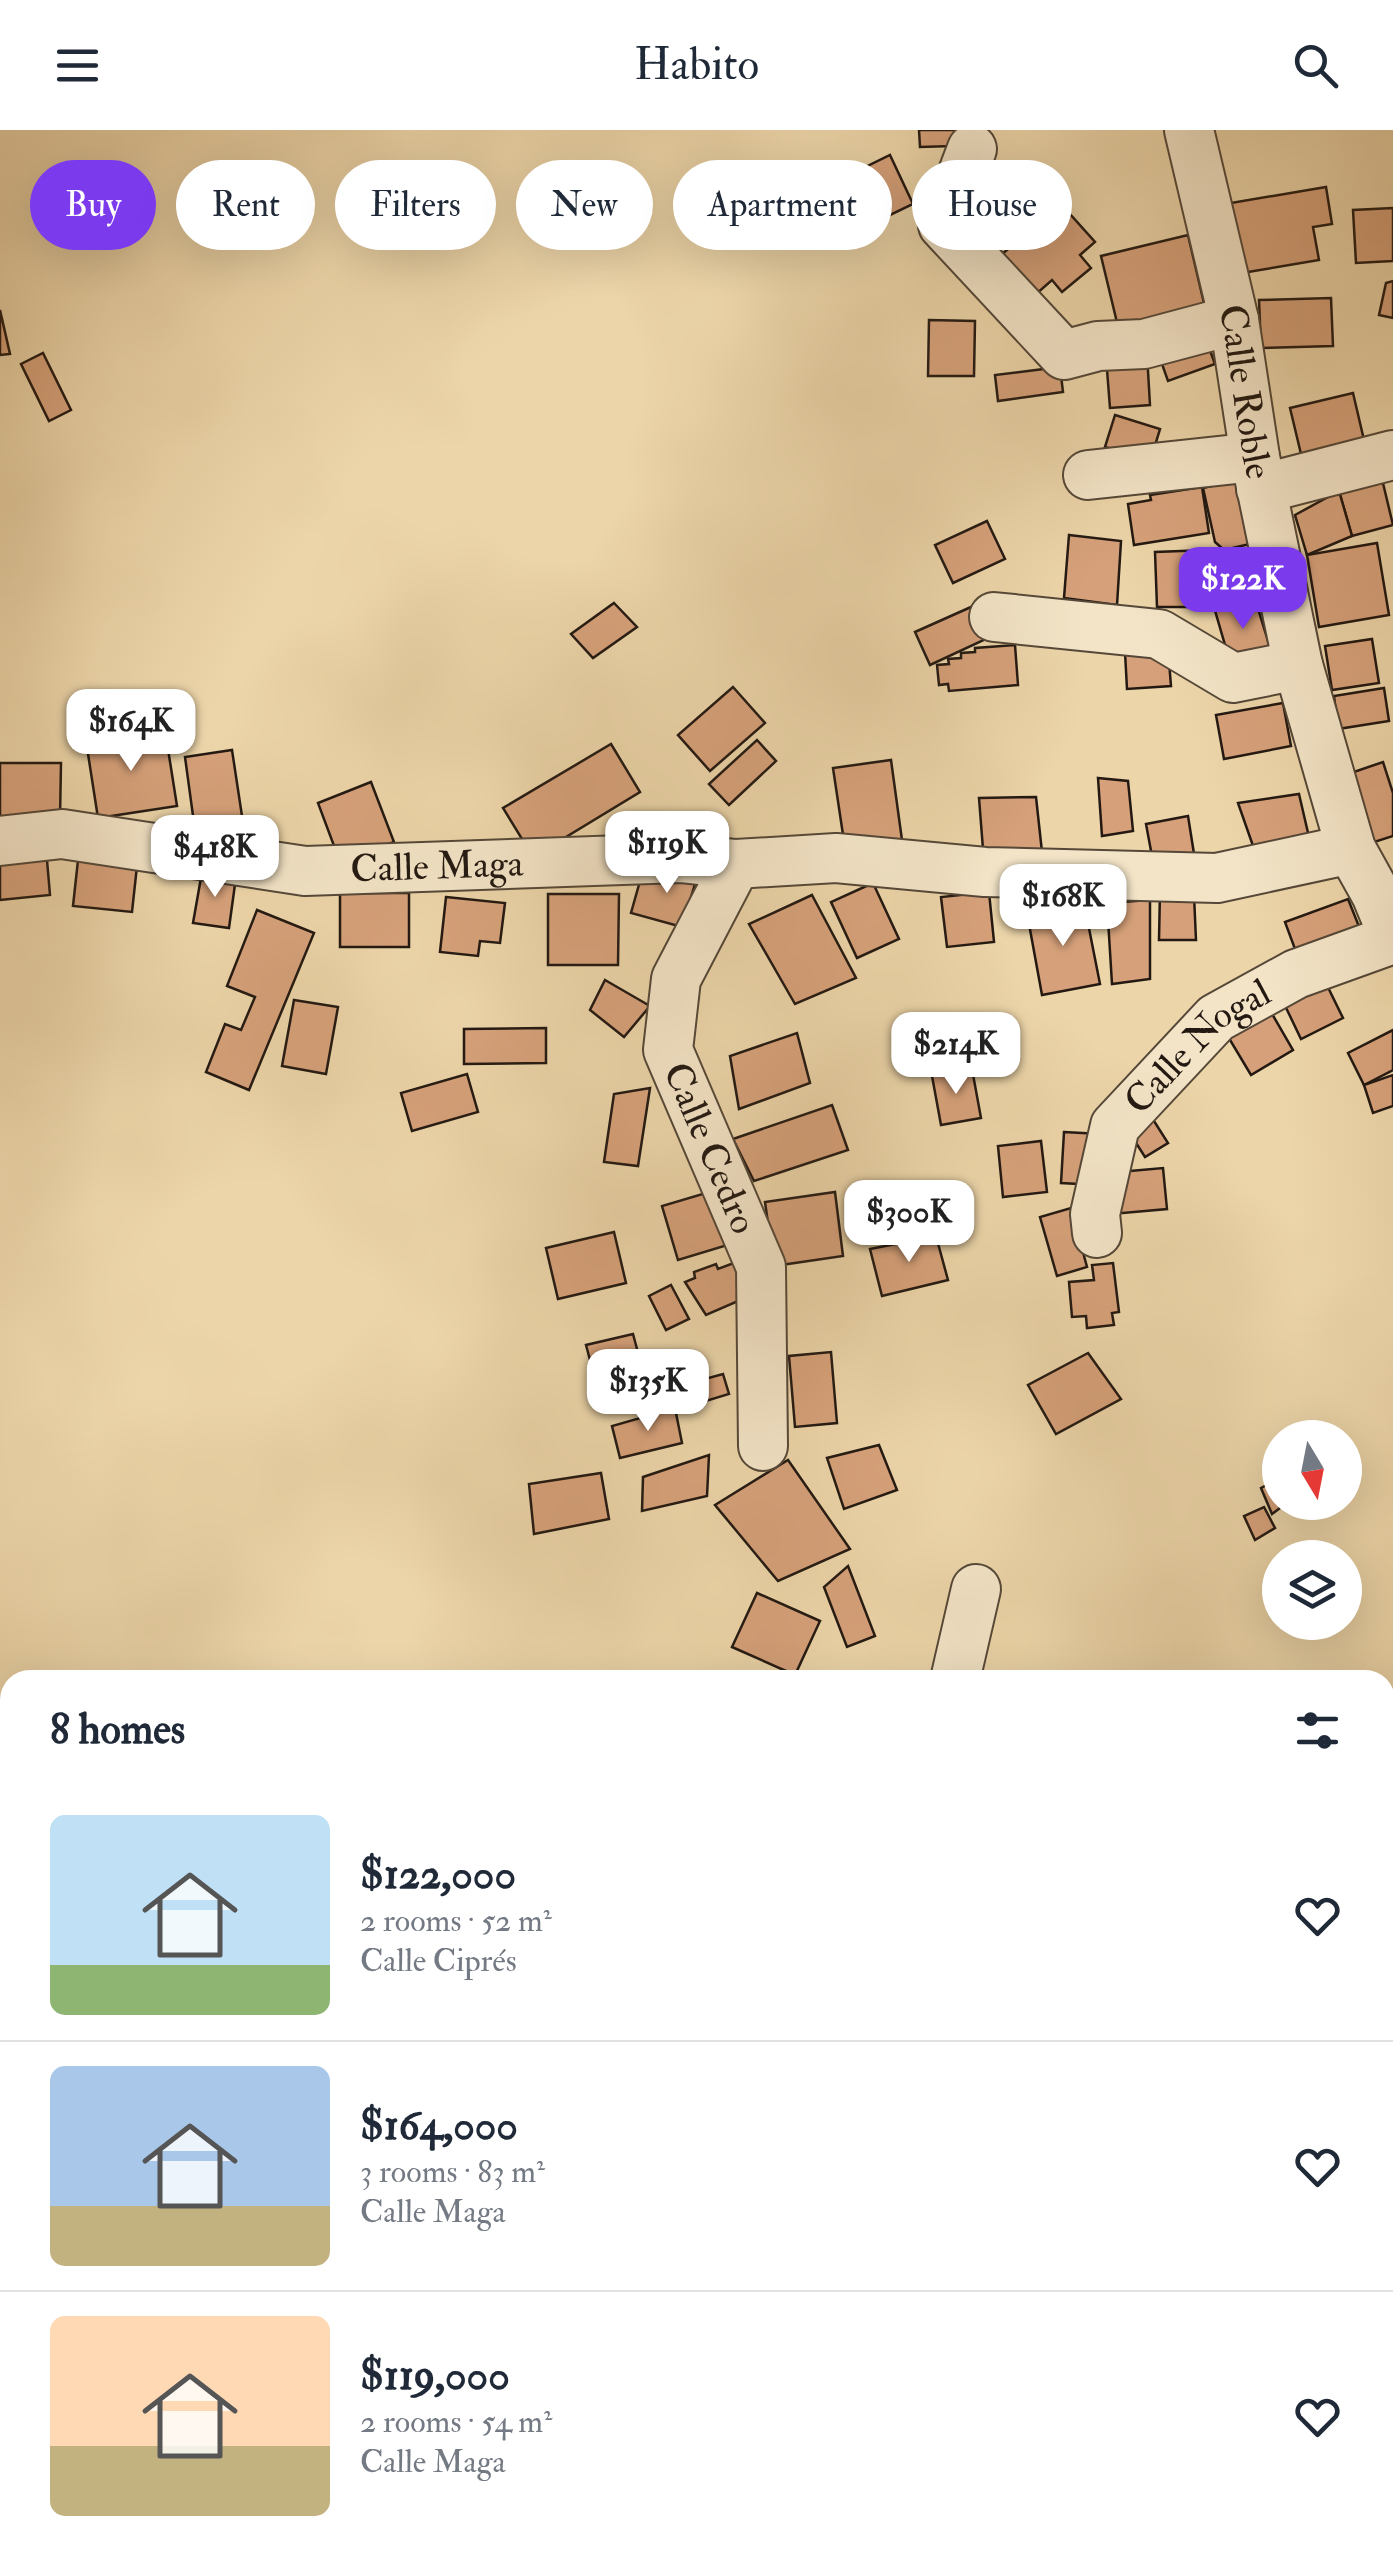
<!DOCTYPE html>
<meta charset="utf-8">
<style>
:root{--surface:#fff;--page:#f2f2f3;--text:#1f2937;--muted:#747a83;--line:#e0e1e3;--accent:#7c3aed}
body{margin:0;font-family:"IM FELL Double Pica",serif;background:var(--page);color:var(--text);height:100vh;display:flex;flex-direction:column;font-size:38px;white-space:nowrap}
*{box-sizing:border-box;margin:0}
p{font-size:32px;color:var(--muted)}
.icon{flex:none;width:55px;height:55px;fill:none;stroke:currentColor;stroke-width:2;stroke-linecap:round;stroke-linejoin:round}
.map{position:relative;flex:1;overflow:hidden}
.panel{position:absolute;left:0px;top:1540px;width:1395px;height:892px;display:flex;flex-direction:column;background:var(--surface);border-radius:30px 30px 0 0;box-shadow:0 10px 40px #0002}
.panel>*{flex:none}
.banner{position:absolute;left:30px;top:30px;width:1335px;height:90px;display:flex;gap:20px}
.needle{width:65px;rotate:170deg}
.buttons{position:absolute;left:1262px;top:1290px;display:grid;gap:20px}
.buttons a{display:grid;place-items:center;width:100px;height:100px;border-radius:50%;background:var(--surface);box-shadow:0 10px 40px #0002;font-size:50px}
.price{position:absolute;translate:-50% -85px;padding:0 22px;border-radius:20px;background:#fff;color:#222;font-size:32px;line-height:65px;filter:drop-shadow(0 2px 5px #0008)}
.price::after{content:'';position:absolute;left:50%;top:60px;width:30px;height:22px;margin-left:-15px;background:inherit;clip-path:polygon(0 0,100% 0,50% 100%)}
.price.active{background:var(--accent);color:#fff}
ul{padding:0;list-style:none}
li{display:flex;align-items:center;gap:30px;height:250px;padding:0 50px}
li+li{border-top:2px solid var(--line)}
li span{display:grid;place-items:center;flex:none;width:280px;height:200px;border-radius:15px;color:#555}
li>.icon{margin-inline-start:auto}
span .icon{width:120px;height:120px;fill:#fffc;stroke-width:1}
li b{font-size:42px}
h2{display:flex;justify-content:space-between;align-items:center;height:120px;padding:0 50px;font-size:42px}
.pill{padding:0 35px;border-radius:45px;background:var(--surface);box-shadow:0 10px 40px #0002;font-size:35px;line-height:90px}
.pill.active{background:var(--accent);color:#fff}
header{display:flex;justify-content:space-between;align-items:center;height:130px;padding:0 50px;background:var(--surface);font-size:45px;font-weight:600}
.map>svg:first-child{display:block}
.building{fill:#d6a17a;stroke:#231912;stroke-width:2.5}
.lines{fill:none;stroke-linecap:round;stroke-linejoin:round}
.minor-casing{stroke:#554838;stroke-width:52}
.minor{stroke:#f3e4c7;stroke-width:48}
.labels{text-anchor:middle;dominant-baseline:central;stroke-width:8;stroke-linejoin:round;paint-order:stroke}
.street-label{font-size:38px;fill:#231912;stroke:#f3e4c7}
</style>
<header><svg class="icon" aria-label="menu" viewBox="0 0 24 24"><path d="M4 6h16M4 12h16M4 18h16"/></svg>Habito<svg class="icon" aria-label="search" viewBox="0 0 24 24"><circle cx="10" cy="10" r="6"/><path d="M15 15l6 6"/></svg></header>
<div class="map">
<svg width="1393" height="2431" viewBox="0 0 1393 2431">
<rect width="100%" height="100%" fill="#ecd5a9"/>
<filter id="stains"><feTurbulence type="fractalNoise" baseFrequency=".002" numOctaves="4"/><feColorMatrix values="0 0 0 0 .2 0 0 0 0 .09 0 0 0 0 .02 0 0 0 .5 -.17"/></filter>
<radialGradient id="worn" r=".72"><stop offset=".6" stop-color="#630" stop-opacity="0"/><stop offset="1" stop-color="#630" stop-opacity=".3"/></radialGradient>
<!-- building -->
<g class="building">
<polygon points="919,0 987,0 987,15 920,17"/>
<polygon points="890,25 913,74 859,100 835,52"/>
<polygon points="1326,57 1332,94 1313,97 1319,130 1236,144 1225,74"/>
<polygon points="1061,74 1095,112 1080,125 1091,138 1062,162 1052,150 1035,165 1001,125"/>
<polygon points="1393,78 1393,131 1356,133 1353,80"/>
<polygon points="1188,105 1207,186 1120,205 1101,126"/>
<polygon points="1393,151 1393,188 1379,185 1386,153"/>
<polygon points="1331,168 1333,216 1261,218 1259,170"/>
<polygon points="0,180 10,224 0,225"/>
<polygon points="929,190 975,191 974,246 928,246"/>
<polygon points="1204,204 1215,234 1168,251 1157,220"/>
<polygon points="43,223 71,280 49,291 21,234"/>
<polygon points="1147,224 1150,275 1110,278 1106,227"/>
<polygon points="1060,237 1063,262 998,271 995,245"/>
<polygon points="1353,263 1364,310 1301,324 1290,278"/>
<polygon points="1115,285 1160,299 1149,335 1139,327 1105,317"/>
<polygon points="1248,347 1263,411 1224,420 1215,412 1203,358"/>
<polygon points="1382,349 1393,395 1352,406 1339,361"/>
<polygon points="1202,357 1209,403 1134,415 1128,374 1151,370 1150,365"/>
<polygon points="1339,361 1352,406 1307,425 1295,385"/>
<polygon points="987,391 1005,429 953,453 935,415"/>
<polygon points="1069,405 1121,411 1117,475 1064,468"/>
<polygon points="1377,413 1389,485 1319,497 1307,425"/>
<polygon points="1208,420 1214,477 1157,477 1155,422"/>
<polygon points="1254,466 1273,527 1232,539 1214,477"/>
<polygon points="614,473 637,497 593,528 571,504"/>
<polygon points="971,477 986,509 930,535 915,502"/>
<polygon points="1372,509 1379,553 1332,560 1325,516"/>
<polygon points="1015,515 1018,555 949,561 948,554 939,555 937,535 949,534 948,529 961,528 961,523 975,522 975,518"/>
<polygon points="1168,519 1171,556 1127,559 1125,522"/>
<polygon points="733,557 765,593 710,641 678,605"/>
<polygon points="1384,558 1389,591 1338,599 1334,566"/>
<polygon points="1283,573 1291,616 1224,629 1216,585"/>
<polygon points="165,600 177,676 98,688 86,611"/>
<polygon points="757,610 776,631 729,675 709,654"/>
<polygon points="611,614 640,662 533,727 503,678"/>
<polygon points="232,620 242,686 194,693 185,627"/>
<polygon points="891,630 902,710 845,718 833,638"/>
<polygon points="1383,632 1393,663 1393,706 1365,715 1342,646"/>
<polygon points="0,633 61,633 60,688 0,687"/>
<polygon points="1098,648 1128,651 1133,701 1102,706"/>
<polygon points="371,652 394,712 340,732 318,673"/>
<polygon points="1299,664 1312,720 1259,733 1238,673"/>
<polygon points="1036,667 1042,722 984,732 979,668"/>
<polygon points="1188,686 1195,730 1154,737 1146,694"/>
<polygon points="47,730 50,765 0,770 0,734"/>
<polygon points="78,730 137,736 132,782 73,776"/>
<polygon points="701,734 682,797 631,783 640,751"/>
<polygon points="202,742 236,747 229,798 193,793"/>
<polygon points="873,753 899,809 857,828 831,772"/>
<polygon points="1160,761 1194,765 1196,810 1159,810"/>
<polygon points="989,762 994,812 947,817 941,767"/>
<rect x="340" y="763" width="69" height="54"/>
<polygon points="548,764 619,764 618,835 548,835"/>
<polygon points="812,765 856,848 795,874 749,794"/>
<polygon points="446,767 505,773 500,813 480,811 478,826 440,822"/>
<polygon points="1348,769 1366,814 1302,838 1285,792"/>
<polygon points="1150,770 1150,849 1112,854 1107,773"/>
<polygon points="1084,773 1100,854 1042,865 1027,783"/>
<polygon points="257,780 314,803 249,960 206,942 225,894 241,900 255,867 227,856"/>
<polygon points="1320,841 1343,888 1301,909 1278,861"/>
<polygon points="605,850 650,876 624,907 590,880"/>
<polygon points="294,870 338,877 326,944 282,936"/>
<polygon points="1264,870 1293,920 1251,945 1221,895"/>
<polygon points="976,889 981,927 912,937 907,899"/>
<polygon points="546,898 546,933 464,934 464,899"/>
<polygon points="1393,900 1393,940 1364,955 1348,923"/>
<polygon points="797,903 810,953 739,979 730,926"/>
<polygon points="972,939 981,988 941,995 932,946"/>
<polygon points="467,944 478,982 412,1001 401,963"/>
<polygon points="1393,945 1393,976 1373,983 1364,955"/>
<polygon points="650,958 638,1036 604,1032 614,964"/>
<polygon points="832,975 848,1020 754,1051 733,1009"/>
<polygon points="1147,980 1168,1013 1145,1027 1124,994"/>
<polygon points="1064,1002 1100,1004 1097,1055 1061,1053"/>
<polygon points="1041,1011 1047,1062 1003,1067 998,1016"/>
<polygon points="1163,1038 1167,1079 1112,1084 1108,1043"/>
<polygon points="716,1060 731,1114 678,1130 662,1076"/>
<polygon points="835,1062 843,1126 774,1136 765,1072"/>
<polygon points="1071,1078 1087,1137 1057,1146 1040,1087"/>
<polygon points="614,1102 626,1153 558,1169 546,1118"/>
<polygon points="936,1106 948,1150 882,1166 870,1119"/>
<polygon points="742,1130 752,1165 706,1185 685,1152 695,1148 694,1142 716,1134 718,1139"/>
<polygon points="1113,1133 1119,1182 1112,1183 1114,1195 1087,1198 1086,1186 1072,1187 1069,1152 1094,1150 1092,1135"/>
<polygon points="671,1155 689,1189 666,1200 649,1166"/>
<polygon points="633,1204 644,1245 597,1256 586,1215"/>
<polygon points="831,1222 837,1293 795,1297 789,1226"/>
<polygon points="1088,1223 1121,1269 1056,1304 1028,1255"/>
<polygon points="723,1244 729,1264 696,1274 690,1253"/>
<polygon points="675,1278 682,1313 620,1328 612,1296"/>
<polygon points="879,1315 897,1360 844,1379 827,1328"/>
<polygon points="709,1325 707,1366 642,1381 643,1347"/>
<polygon points="788,1330 850,1419 778,1451 715,1375"/>
<polygon points="601,1343 609,1389 534,1404 529,1354"/>
<polygon points="1280,1348 1280,1372 1288,1372 1272,1384 1261,1358"/>
<polygon points="1264,1377 1275,1398 1255,1410 1244,1386"/>
<polygon points="848,1436 875,1506 847,1517 824,1457"/>
<polygon points="757,1463 820,1491 795,1545 732,1517"/>
<polygon points="1393,2121 1393,2201 1385,2207 1385,2127"/>
</g>
<g class="lines">
<!-- minor casing -->
<g class="minor-casing">
<g id="minor">
<path id="s1" d="M1189,0L1234,190L1255,327L1298,535L1351,719L1376,764L1393,805"/>
<polyline points="972,19 943,95 1064,225 1098,216 1144,214 1234,190"/>
<polyline points="1088,345 1255,327"/>
<polyline points="1261,359 1393,325"/>
<polyline points="994,487 1159,504 1233,548 1298,535"/>
<path id="s2" d="M0,711L62,704L305,741L680,728L736,734L836,728L985,742L1217,748L1351,719"/>
<path id="s3" d="M736,734L676,849L668,920L761,1137L763,1316"/>
<path id="s4" d="M1097,1103L1095,1084L1115,996L1216,888L1296,844L1393,809"/>
<polyline points="955,1550 976,1459"/>
<polyline points="1385,1953 1393,1965"/>
</g>
</g>
<!-- minor -->
<use href="#minor" class="minor"/>
</g>
<g class="labels">
<!-- street labels -->
<g class="street-label">
<text stroke="none"><textPath href="#s1" startOffset="268">Calle Roble</textPath></text>
<text stroke="none"><textPath href="#s2" startOffset="440">Calle Maga</textPath></text>
<text stroke="none"><textPath href="#s4" startOffset="225">Calle Nogal</textPath></text>
<text stroke="none"><textPath href="#s3" startOffset="308">Calle Cedro</textPath></text>
</g>
</g>
<rect width="100%" height="100%" filter="url(#stains)"/>
<rect width="100%" height="100%" fill="url(#worn)"/>
</svg>
<div class="buttons">
<a><svg class="needle" viewBox="-14 -14 28 28"><path d="M0-13l5 13h-10z" fill="#e53935"/><path d="M0 13l5-13h-10z" fill="#747a83"/></svg></a>
<a><svg class="icon" aria-label="layers" viewBox="0 0 24 24"><path d="M12 4l9 5-9 5-9-5zM3 14l9 5 9-5"/></svg></a>
</div>
<b class="price active" style="left:1243px;top:502px">$122K</b>
<b class="price" style="left:131px;top:644px">$164K</b>
<b class="price" style="left:667px;top:766px">$119K</b>
<b class="price" style="left:215px;top:770px">$418K</b>
<b class="price" style="left:1063px;top:819px">$168K</b>
<b class="price" style="left:956px;top:967px">$214K</b>
<b class="price" style="left:909px;top:1135px">$300K</b>
<b class="price" style="left:648px;top:1304px">$135K</b>
<div class="banner">
<a class="pill active">Buy</a>
<a class="pill">Rent</a>
<a class="pill">Filters</a>
<a class="pill">New</a>
<a class="pill">Apartment</a>
<a class="pill">House</a>
</div>
<section class="panel">
<h2>8 homes<svg class="icon" aria-label="filters" viewBox="0 0 24 24"><path d="M4 7h16M4 17h16"/><circle cx="9" cy="7" r="2"/><circle cx="15" cy="17" r="2"/></svg></h2>
<ul>
<li><span style="background:linear-gradient(#bfe0f5 75%,#8fb573 0)"><svg class="icon" aria-label="home" viewBox="0 0 24 24"><path d="M3 11l9-7 9 7M6 9v11h12V9"/></svg></span><div><b>$122,000</b><p>2 rooms · 52 m²</p><p>Calle Ciprés</p></div><svg class="icon" aria-label="heart" viewBox="0 0 24 24"><path d="M12 20l-8-8c-3-5 5-10 8-4 3-6 11-1 8 4z"/></svg></li>
<li><span style="background:linear-gradient(#a9c7e8 70%,#c2b280 0)"><svg class="icon" aria-label="home" viewBox="0 0 24 24"><path d="M3 11l9-7 9 7M6 9v11h12V9"/></svg></span><div><b>$164,000</b><p>3 rooms · 83 m²</p><p>Calle Maga</p></div><svg class="icon" aria-label="heart" viewBox="0 0 24 24"><path d="M12 20l-8-8c-3-5 5-10 8-4 3-6 11-1 8 4z"/></svg></li>
<li><span style="background:linear-gradient(#ffd9b3 65%,#c2b280 0)"><svg class="icon" aria-label="home" viewBox="0 0 24 24"><path d="M3 11l9-7 9 7M6 9v11h12V9"/></svg></span><div><b>$119,000</b><p>2 rooms · 54 m²</p><p>Calle Maga</p></div><svg class="icon" aria-label="heart" viewBox="0 0 24 24"><path d="M12 20l-8-8c-3-5 5-10 8-4 3-6 11-1 8 4z"/></svg></li>
</ul>
</section>
</div>
